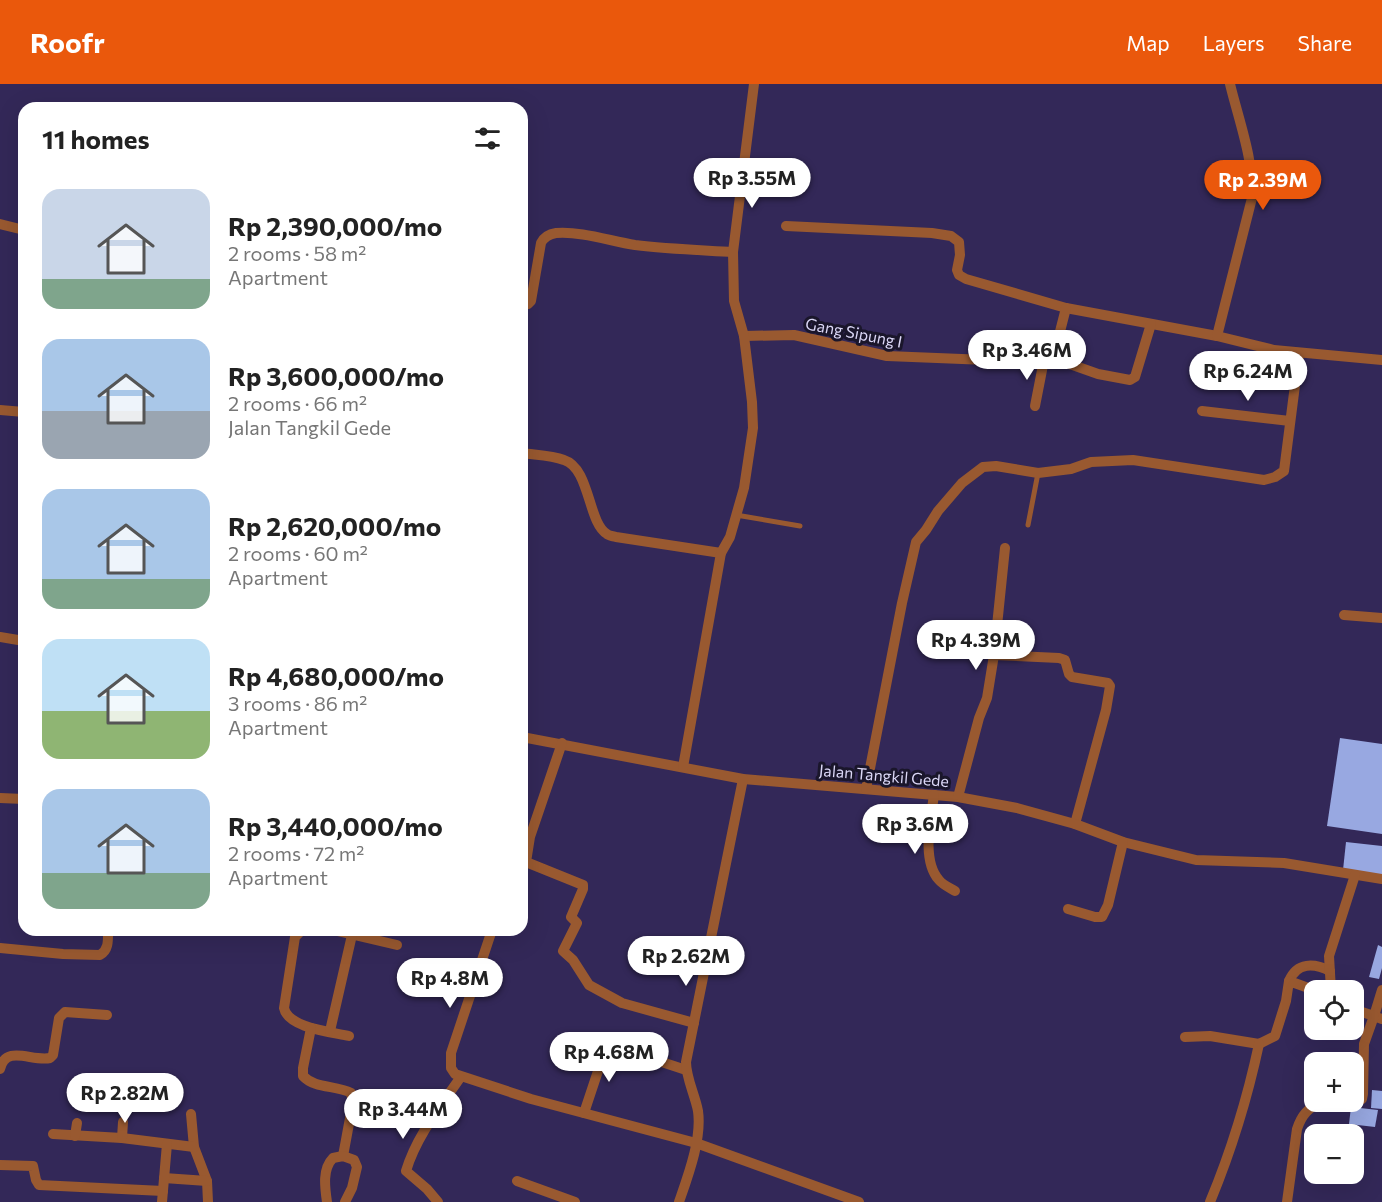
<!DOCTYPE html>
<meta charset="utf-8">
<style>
:root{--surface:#fff;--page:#f6f6f6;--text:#222;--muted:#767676;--accent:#ea580c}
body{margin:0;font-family:Commissioner,sans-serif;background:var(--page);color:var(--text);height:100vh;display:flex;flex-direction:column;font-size:22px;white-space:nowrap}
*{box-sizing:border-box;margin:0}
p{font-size:20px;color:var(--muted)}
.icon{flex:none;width:33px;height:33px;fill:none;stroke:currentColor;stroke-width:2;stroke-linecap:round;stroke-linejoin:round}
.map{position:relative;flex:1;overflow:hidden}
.side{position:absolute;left:18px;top:18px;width:510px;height:834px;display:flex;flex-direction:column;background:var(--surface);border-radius:18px;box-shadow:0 6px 24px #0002}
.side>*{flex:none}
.controls{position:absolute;left:1304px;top:896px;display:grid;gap:12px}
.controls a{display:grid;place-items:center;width:60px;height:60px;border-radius:12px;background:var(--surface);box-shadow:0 6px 24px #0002;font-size:30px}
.price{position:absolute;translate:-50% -51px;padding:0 14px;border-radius:21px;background:#fff;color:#222;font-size:20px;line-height:39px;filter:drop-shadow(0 2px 3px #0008)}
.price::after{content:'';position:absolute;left:50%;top:36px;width:18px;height:14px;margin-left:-9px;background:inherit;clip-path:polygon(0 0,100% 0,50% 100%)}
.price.selected{background:var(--accent);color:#fff}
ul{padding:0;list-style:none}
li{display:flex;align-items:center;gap:18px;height:150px;padding:0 24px}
li span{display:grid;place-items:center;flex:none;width:168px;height:120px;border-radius:18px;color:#555}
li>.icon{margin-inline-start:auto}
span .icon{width:72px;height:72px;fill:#fffc;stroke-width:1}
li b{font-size:26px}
h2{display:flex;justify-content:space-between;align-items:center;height:72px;padding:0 24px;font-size:26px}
header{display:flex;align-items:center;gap:36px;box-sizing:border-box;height:84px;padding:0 30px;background:var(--accent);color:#fff}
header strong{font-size:28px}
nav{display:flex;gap:33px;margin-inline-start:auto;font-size:21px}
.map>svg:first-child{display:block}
.building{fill:#98a8e1}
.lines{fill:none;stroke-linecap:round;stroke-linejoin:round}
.service{stroke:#995930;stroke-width:5}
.minor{stroke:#995930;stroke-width:10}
.labels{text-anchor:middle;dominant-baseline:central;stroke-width:6;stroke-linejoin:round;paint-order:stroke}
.street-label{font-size:16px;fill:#dbd7f6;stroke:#1a162b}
</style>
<header>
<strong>Roofr</strong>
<nav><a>Map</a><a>Layers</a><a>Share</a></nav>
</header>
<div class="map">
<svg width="1382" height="1118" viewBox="0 0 1382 1118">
<rect width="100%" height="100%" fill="#332858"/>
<!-- building -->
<g class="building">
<polygon points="1340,654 1382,660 1382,750 1327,742"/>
<polygon points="1346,758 1382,762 1382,791 1343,786"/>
<polygon points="1378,861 1382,863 1382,884 1379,895 1369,893"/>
<polygon points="1372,1006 1382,1007 1382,1025 1371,1024"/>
<polygon points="1351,1023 1378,1026 1375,1043 1349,1040"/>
</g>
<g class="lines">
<!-- service -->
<g class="service">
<polyline points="736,431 800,442"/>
<polyline points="1028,441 1038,389"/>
</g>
<!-- minor -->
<g class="minor">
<polyline points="0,140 24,146"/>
<polyline points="786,142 932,149 951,152 959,158 960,171 957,186 959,191 966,195 1066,224 1217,252 1274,266 1382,276"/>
<path d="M522,221L528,220L531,217L541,159C544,153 549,150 556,149C581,147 610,157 635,161C667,165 700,166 733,168"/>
<polyline points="744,252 794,251 887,272 1034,278 1050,273 1055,267 1066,224"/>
<path d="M1217,252L1252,114C1254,76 1239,37 1230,0"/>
<polyline points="1050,273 1098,290 1130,296 1135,293 1151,240"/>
<polyline points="1035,322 1044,276"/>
<polyline points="0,326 24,328"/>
<polyline points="1202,327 1290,337"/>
<path d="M522,369C535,371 551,371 564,376C590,384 588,439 607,450C609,452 613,452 616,453L721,469"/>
<polyline points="1344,531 1382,534"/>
<polyline points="0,553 24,557"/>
<polyline points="994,571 1059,574 1065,576 1069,590 1072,593 1108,599 1110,602 1106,626 1075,740"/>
<polyline points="522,653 743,695 958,713 1017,724 1075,740 1123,758 1196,776 1284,779 1382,795"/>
<polyline points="562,659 530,753 526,778 583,801 583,805 571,833 577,839 563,867 573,876 589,901 622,919 694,939"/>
<polyline points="683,683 721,469 730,453 744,404 753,344 752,318 744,252 734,217 733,168 754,0"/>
<polyline points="866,705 902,519 916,458 926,446 938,427 962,399 983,383 996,382 1038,389 1071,385 1091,378 1133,376 1264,396 1275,393 1284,387 1299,270"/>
<path d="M934,711C931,734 921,776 939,796C943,801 950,804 955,807"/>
<polyline points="958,713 979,634 987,614 994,571 1005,464"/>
<polyline points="0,714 24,715"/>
<polyline points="1068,825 1095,833 1102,833 1108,821 1123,758"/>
<path d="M302,846L295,853L284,924C288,944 332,948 349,952"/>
<polyline points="333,846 397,861"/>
<polyline points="492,846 451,969 451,984 455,990 531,1015 696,1059 859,1118"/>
<path d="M0,864L63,870L100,871C109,866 108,856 108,846"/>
<path d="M1289,897C1297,878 1314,879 1330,887"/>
<polyline points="1331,906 1329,872 1355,791"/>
<polyline points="1382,906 1374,932 1382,935"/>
<path d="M311,944L303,984V992C315,1005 336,1001 351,1009L353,1018L343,1072"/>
<polyline points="330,947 352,851"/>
<polyline points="1185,953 1210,952 1259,960 1275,952 1286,917 1289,897 1314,906"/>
<polyline points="592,955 686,986"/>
<path d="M0,985C6,960 32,978 50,974L53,971L59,934L65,928L107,931"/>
<polyline points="1335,1017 1354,1019 1362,1015 1363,1010 1364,960 1374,932 1353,925"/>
<polyline points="584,1029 607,960"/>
<polyline points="191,1030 194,1063 207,1097 208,1118"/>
<polyline points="53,1050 122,1054 194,1063"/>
<polyline points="75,1052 77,1039"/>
<polyline points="122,1054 123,1038"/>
<polyline points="0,1081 33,1082 36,1096 39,1101 163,1107"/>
<polyline points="164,1094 207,1097"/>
<polyline points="517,1097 575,1118"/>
<polyline points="162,1118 167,1060"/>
<path d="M327,1118C325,1104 322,1085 333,1074L343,1072L354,1076L357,1083L352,1104L345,1118"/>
<path d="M438,1118L427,1105L406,1087C416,1053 440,1023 460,994"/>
<path d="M679,1118C688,1092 702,1055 698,1027C695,1011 686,994 686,978L743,695"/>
<path d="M1210,1118C1232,1065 1247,1016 1259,960"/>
<path d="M1287,1118L1297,1045C1302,1030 1308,1025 1321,1017"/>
</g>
</g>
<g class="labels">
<!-- street labels -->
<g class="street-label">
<text transform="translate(854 248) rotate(11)">Gang Sipung I</text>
<text transform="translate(884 691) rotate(5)">Jalan Tangkil Gede</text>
</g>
</g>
</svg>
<div class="controls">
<a><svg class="icon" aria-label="locate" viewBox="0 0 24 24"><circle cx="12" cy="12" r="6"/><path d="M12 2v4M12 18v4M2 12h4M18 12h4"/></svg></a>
<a>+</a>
<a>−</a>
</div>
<b class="price" style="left:752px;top:125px">Rp 3.55M</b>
<b class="price selected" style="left:1263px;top:127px">Rp 2.39M</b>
<b class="price" style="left:1027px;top:297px">Rp 3.46M</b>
<b class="price" style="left:1248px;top:318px">Rp 6.24M</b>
<b class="price" style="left:976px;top:587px">Rp 4.39M</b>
<b class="price" style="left:915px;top:771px">Rp 3.6M</b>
<b class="price" style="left:686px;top:903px">Rp 2.62M</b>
<b class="price" style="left:450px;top:925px">Rp 4.8M</b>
<b class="price" style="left:609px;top:999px">Rp 4.68M</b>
<b class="price" style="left:125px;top:1040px">Rp 2.82M</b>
<b class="price" style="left:403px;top:1056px">Rp 3.44M</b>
<section class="side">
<h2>11 homes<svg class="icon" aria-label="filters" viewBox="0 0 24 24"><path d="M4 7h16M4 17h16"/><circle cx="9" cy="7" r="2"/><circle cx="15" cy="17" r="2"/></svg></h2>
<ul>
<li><span style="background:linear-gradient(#c9d6e8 75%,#7fa58c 0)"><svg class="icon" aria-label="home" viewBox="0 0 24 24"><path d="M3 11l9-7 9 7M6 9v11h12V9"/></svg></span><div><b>Rp 2,390,000/mo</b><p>2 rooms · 58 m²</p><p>Apartment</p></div></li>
<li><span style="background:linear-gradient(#a9c7e8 60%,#9aa5b1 0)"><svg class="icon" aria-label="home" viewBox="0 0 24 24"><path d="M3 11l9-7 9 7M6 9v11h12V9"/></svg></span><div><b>Rp 3,600,000/mo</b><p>2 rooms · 66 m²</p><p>Jalan Tangkil Gede</p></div></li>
<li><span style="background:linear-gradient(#a9c7e8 75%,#7fa58c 0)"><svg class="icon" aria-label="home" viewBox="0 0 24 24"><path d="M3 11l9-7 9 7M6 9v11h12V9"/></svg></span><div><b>Rp 2,620,000/mo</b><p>2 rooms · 60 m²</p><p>Apartment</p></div></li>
<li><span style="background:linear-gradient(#bfe0f5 60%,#8fb573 0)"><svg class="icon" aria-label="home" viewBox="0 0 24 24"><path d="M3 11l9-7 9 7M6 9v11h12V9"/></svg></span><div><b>Rp 4,680,000/mo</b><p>3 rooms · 86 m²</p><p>Apartment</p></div></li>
<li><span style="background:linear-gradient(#a9c7e8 70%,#7fa58c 0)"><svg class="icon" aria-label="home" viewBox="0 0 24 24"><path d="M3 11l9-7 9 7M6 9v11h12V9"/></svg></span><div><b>Rp 3,440,000/mo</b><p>2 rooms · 72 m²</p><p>Apartment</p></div></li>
</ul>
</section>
</div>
